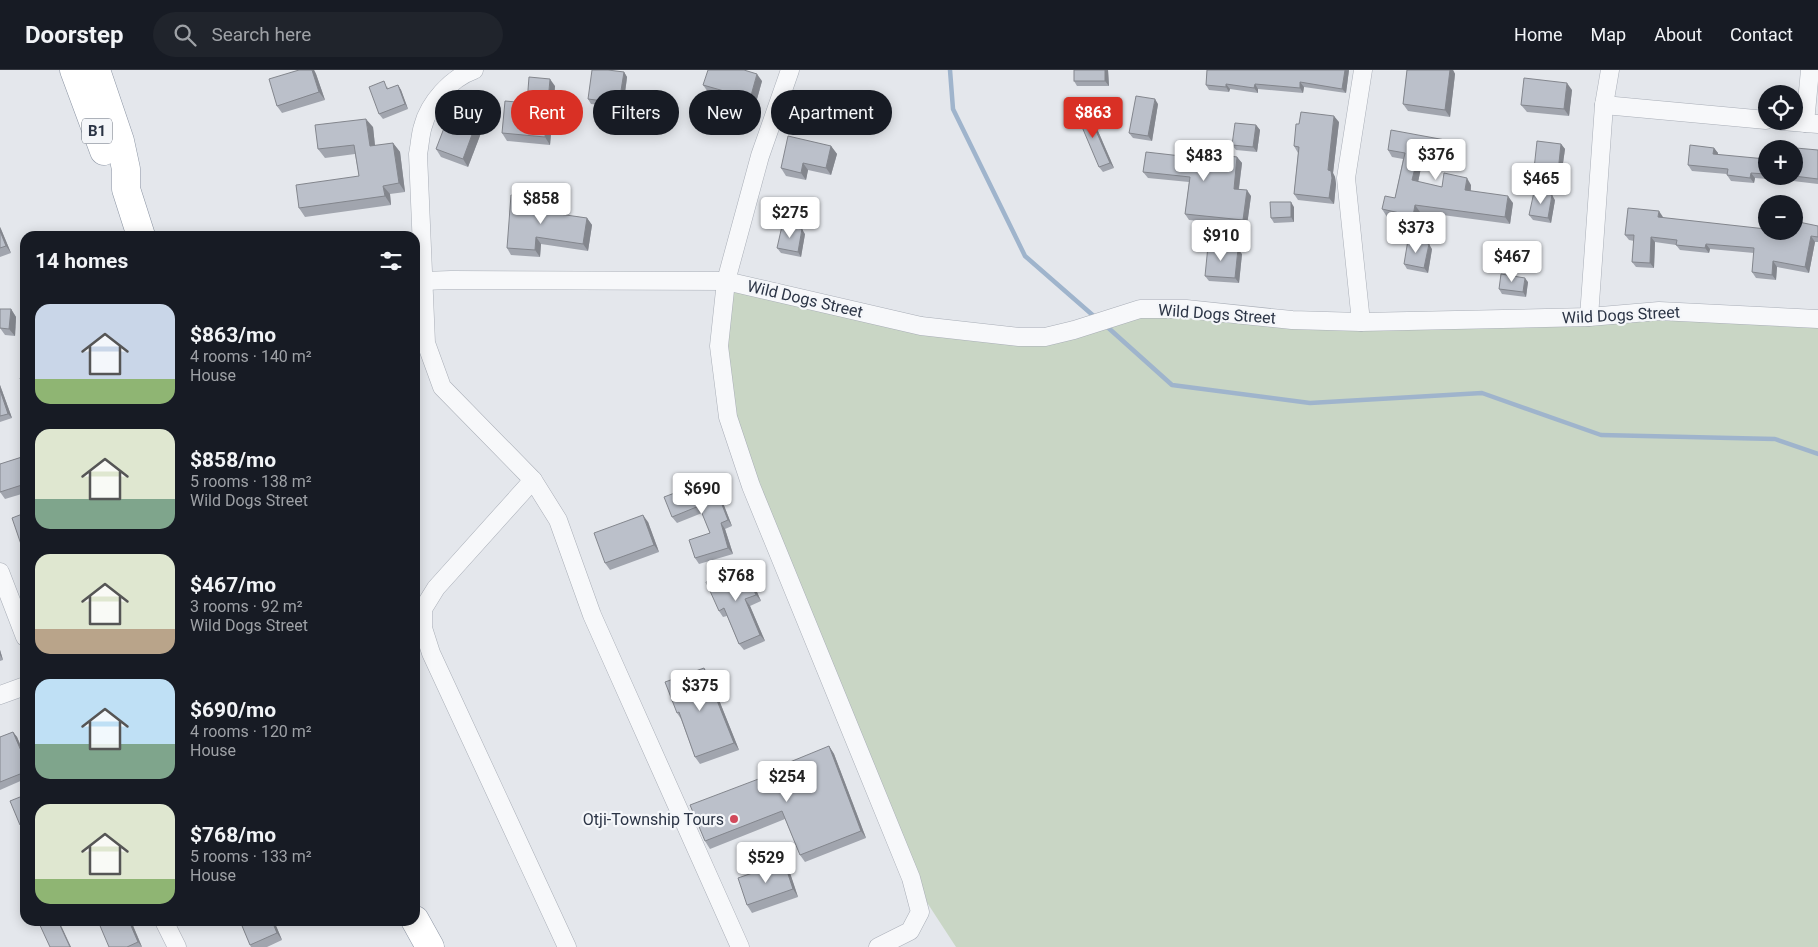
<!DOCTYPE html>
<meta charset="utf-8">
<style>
:root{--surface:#171b24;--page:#20242c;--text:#f1f3f6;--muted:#9ea1a6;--line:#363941;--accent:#d93025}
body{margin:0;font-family:Roboto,sans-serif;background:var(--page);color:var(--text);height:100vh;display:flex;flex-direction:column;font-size:19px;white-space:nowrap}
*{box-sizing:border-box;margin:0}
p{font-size:16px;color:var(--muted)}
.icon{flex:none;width:28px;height:28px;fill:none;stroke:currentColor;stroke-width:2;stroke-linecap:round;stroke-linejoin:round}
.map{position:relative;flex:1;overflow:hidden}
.drawer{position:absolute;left:20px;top:161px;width:400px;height:695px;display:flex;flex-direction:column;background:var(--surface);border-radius:15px;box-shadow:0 2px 12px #0003}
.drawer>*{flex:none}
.guide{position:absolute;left:435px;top:20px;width:475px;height:45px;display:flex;gap:10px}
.controls{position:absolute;left:1758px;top:15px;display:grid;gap:10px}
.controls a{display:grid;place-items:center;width:45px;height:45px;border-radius:50%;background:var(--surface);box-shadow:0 2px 12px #0003;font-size:25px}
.price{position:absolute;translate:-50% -42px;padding:0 11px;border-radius:5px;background:#fff;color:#222;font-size:16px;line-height:32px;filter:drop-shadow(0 1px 2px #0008)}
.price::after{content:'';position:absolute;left:50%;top:30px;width:15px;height:11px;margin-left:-8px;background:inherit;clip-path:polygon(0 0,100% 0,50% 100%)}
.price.active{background:var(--accent);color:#fff}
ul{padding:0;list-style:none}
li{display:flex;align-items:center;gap:15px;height:125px;padding:0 15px}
li span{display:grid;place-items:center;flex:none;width:140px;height:100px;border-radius:15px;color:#555}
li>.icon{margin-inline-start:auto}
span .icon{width:60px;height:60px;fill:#fffc;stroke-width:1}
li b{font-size:21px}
h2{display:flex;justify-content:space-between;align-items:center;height:60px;padding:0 15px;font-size:21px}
.chip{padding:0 18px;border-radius:22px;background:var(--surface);box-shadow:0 2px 12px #0003;font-size:18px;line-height:45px}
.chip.active{background:var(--accent);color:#fff}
header{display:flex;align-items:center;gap:30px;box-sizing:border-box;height:70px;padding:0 25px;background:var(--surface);border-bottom:1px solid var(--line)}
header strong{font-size:24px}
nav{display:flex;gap:28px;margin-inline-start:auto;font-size:18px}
.search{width:350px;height:45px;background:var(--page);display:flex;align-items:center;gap:12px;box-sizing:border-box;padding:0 18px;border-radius:28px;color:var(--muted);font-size:19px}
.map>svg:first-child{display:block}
.green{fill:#c9d6c5}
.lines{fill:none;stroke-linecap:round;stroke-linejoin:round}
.stream{stroke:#9fb4cc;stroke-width:4.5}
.minor-casing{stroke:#a9aeb7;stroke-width:19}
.trunk-casing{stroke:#8b94a3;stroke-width:29}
.minor{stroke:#f7f8fa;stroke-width:18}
.trunk{stroke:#fff;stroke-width:28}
.wall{fill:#a1a5ae}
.shaded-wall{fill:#83868d}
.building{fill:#bbc0ca;stroke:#83868d}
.poi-dot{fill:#d1495b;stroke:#f4f6f9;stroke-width:2}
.labels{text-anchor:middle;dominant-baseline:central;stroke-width:4.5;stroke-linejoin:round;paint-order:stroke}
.shield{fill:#f4f6f9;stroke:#676e7b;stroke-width:1}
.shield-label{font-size:15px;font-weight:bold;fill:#2b3445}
.street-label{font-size:16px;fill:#2b3445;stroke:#f4f6f9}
.poi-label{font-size:16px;fill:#2b3445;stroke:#f4f6f9;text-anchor:end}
</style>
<header>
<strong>Doorstep</strong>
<div class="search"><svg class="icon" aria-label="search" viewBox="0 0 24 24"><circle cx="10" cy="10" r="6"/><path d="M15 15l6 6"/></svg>Search here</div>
<nav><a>Home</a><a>Map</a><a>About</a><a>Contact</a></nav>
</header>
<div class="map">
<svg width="1818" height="877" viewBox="0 0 1818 877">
<rect width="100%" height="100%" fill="#e4e7ec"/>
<!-- green -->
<polygon class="green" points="726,211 1019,267 1140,239 1487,250 1818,249 1818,877 956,877 911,808 728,347"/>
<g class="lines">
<!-- stream -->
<g class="stream">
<polyline points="950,0 953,39 1025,186 1096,248"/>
<polyline points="1104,254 1172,315 1310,333 1482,323 1601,365 1775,369 1818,384"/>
</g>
<!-- minor casing -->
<g class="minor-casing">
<g id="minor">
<path d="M474,0C451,8 429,33 423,56C420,65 420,75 418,84L426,273L442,317L533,410L558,450L592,545L740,877"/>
<polyline points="790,0 760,86 726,211 719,276 728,347 751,416 911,808 920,842 910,861 878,877"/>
<polyline points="1604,35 1766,50"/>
<polyline points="1782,51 1818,54"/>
<polyline points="1805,53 1810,0"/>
<polyline points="415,213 423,211 451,210 726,211 921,256 1019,267 1045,267 1074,260 1140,239 1186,239 1292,250 1361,252 1589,247 1659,241 1818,249"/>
<polyline points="1589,247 1604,35 1610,0"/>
<polyline points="1361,252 1346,108 1363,0"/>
<polyline points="533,410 436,518 423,539 423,558 431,583 567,877"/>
<polyline points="0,502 25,567"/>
<polyline points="0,625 25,616"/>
<polyline points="164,851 177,877"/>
</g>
</g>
<!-- trunk casing -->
<g class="trunk-casing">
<g id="trunk">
<polyline points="74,0 104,81"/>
<polyline points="96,0 120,71 126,99 126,119 141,166"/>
<polyline points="415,850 430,877"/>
</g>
</g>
<!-- minor -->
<use href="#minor" class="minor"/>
<!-- trunk -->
<use href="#trunk" class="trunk"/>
</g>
<!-- wall -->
<g class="wall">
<polygon points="299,0 314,0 316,4 325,30 282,43 277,36"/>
<polygon points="1108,0 1109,16 1077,16 1074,11"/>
<polygon points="1207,0 1349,0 1346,23 1304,17 1303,23 1258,19 1258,23 1230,19 1229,22 1209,20 1206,15"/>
<polygon points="1407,0 1453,0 1455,4 1450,47 1408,41 1403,34"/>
<polygon points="624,2 627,7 623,38 591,34 588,29"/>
<polygon points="762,11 752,47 732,42 727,34 729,28 708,22 703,15"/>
<polygon points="398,15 401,20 408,39 383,49 379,44 387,16 388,19"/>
<polygon points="555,16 550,75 507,71 502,63 527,33"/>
<polygon points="1572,20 1569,46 1527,42 1521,35"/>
<polygon points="1158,34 1152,71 1133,68 1129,63"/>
<polygon points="489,42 468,97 441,87 436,79"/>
<polygon points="1091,45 1114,98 1103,102 1099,97"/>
<polygon points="1339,52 1333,103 1335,107 1336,114 1334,134 1298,130 1294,124 1298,83 1294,76"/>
<polygon points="1256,55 1260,60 1257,82 1236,80 1232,75"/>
<polygon points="373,57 375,76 393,73 400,82 405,122 390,124 391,135 305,147 299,138 359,106 355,84 325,88 318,79"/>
<polygon points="1456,72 1461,79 1459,93 1456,93 1456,98 1422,93 1418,112 1442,117 1471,115 1471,121 1513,133 1510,154 1420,142 1418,153 1387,147 1382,139 1395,128 1403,89 1392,87 1388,80"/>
<polygon points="1561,74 1565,79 1561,107 1537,104 1534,99"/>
<polygon points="831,76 837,84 831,105 808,100 806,110 786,106 781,98"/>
<polygon points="1714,78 1718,83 1717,85 1766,89 1766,106 1794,106 1794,87 1818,80 1818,114 1793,111 1755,108 1754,113 1731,111 1727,105 1727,104 1692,101 1688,95"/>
<polygon points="1206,81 1207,83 1237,87 1242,93 1239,119 1251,126 1247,155 1189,150 1185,144 1189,112 1148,108 1143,102 1190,87"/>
<polygon points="1555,130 1551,153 1533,150 1529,145"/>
<polygon points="544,134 543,142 587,148 592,155 588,181 541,174 540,187 511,185 507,178"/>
<polygon points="1294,137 1294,152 1274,153 1271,148"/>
<polygon points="1663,147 1663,148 1788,162 1818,156 1818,172 1815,172 1809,203 1777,197 1776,210 1756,208 1752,202 1754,183 1710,179 1709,183 1680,180 1676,175 1655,172 1654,198 1636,197 1632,192 1634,171 1629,170 1625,165"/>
<polygon points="0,157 11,183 0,187"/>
<polygon points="805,164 801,187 781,183 777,178"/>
<polygon points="1432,179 1428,203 1407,199 1404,194"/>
<polygon points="1242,184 1239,213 1209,211 1205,206"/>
<polygon points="1528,212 1526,227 1502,224 1499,219"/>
<polygon points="11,239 16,247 15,266 5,265 0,258"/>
<polygon points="0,315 12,348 0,352"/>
<polygon points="25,386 25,423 5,429 0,422 0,394"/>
<polygon points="712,409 716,415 732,456 725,459 733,484 699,494 695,488 710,463 702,443 677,453 672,447"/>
<polygon points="648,452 659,482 610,500 605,493"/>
<polygon points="743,495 748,502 761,531 750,536 765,571 744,580 739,574 727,546 723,547 719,541"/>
<polygon points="0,580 3,590 0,591"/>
<polygon points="709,605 739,680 700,694 695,687 681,649 677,643"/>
<polygon points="13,662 17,667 25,686 25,709 0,720 0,667"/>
<polygon points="829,676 834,684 866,768 805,792 800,785 785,749 710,779 705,771"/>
<polygon points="25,725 25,763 20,755"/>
<polygon points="784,792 789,800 798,827 752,843 747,835"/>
<polygon points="131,851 142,877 109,877"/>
<polygon points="240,851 274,851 282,870 267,877 251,877"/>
</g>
<!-- shaded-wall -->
<g class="shaded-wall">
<polygon points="312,0 314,0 316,4 325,30 319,22"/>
<polygon points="1105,0 1108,0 1109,16 1105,11"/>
<polygon points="1345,0 1349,0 1346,23 1342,19"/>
<polygon points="1450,0 1453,0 1455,4 1450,47 1445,40"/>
<polygon points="624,2 627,7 623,38 619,33"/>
<polygon points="757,4 762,11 752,47 747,40"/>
<polygon points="550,9 555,16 550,75 545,67"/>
<polygon points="1300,12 1304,17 1303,23 1300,18"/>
<polygon points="1567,13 1572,20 1569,46 1564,39"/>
<polygon points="1226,14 1230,19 1229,22 1226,17"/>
<polygon points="1255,14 1258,19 1258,23 1254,18"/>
<polygon points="398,15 401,20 408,39 405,34"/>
<polygon points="1155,29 1158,34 1152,71 1148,66"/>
<polygon points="483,35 489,42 468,97 463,89"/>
<polygon points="1087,40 1091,45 1114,98 1110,93"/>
<polygon points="1334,46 1339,52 1333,103 1335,107 1336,114 1334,134 1329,128 1328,100"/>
<polygon points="366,49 373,57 376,85 370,76"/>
<polygon points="1256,55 1260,60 1257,82 1253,77"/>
<polygon points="1456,72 1461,79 1459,93 1454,86"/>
<polygon points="393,73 400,82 405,122 399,113"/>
<polygon points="1561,74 1565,79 1561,107 1558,102"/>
<polygon points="831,76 837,84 831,105 826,98"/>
<polygon points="1714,78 1718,83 1717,90 1713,84"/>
<polygon points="1418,86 1422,93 1417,117 1412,110"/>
<polygon points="1452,86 1456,93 1456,98 1451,91"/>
<polygon points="1237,87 1242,93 1238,124 1234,119"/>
<polygon points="803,93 808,100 806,110 801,103"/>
<polygon points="1751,103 1755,108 1754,113 1750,108"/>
<polygon points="1467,108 1471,115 1470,127 1465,120"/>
<polygon points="383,116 390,124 391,135 385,126"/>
<polygon points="1247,120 1251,126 1247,155 1243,150"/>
<polygon points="1552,125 1555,130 1551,153 1548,148"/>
<polygon points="1508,126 1513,133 1510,154 1505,147"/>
<polygon points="539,128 544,134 543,148 538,141"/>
<polygon points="1291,132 1294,137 1294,152 1291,147"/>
<polygon points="1415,135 1420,142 1418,153 1413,146"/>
<polygon points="1659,141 1663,147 1662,153 1658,147"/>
<polygon points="587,148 592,155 588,181 583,174"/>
<polygon points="0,157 1,159 11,183 6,176 0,161"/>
<polygon points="802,159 805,164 801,187 798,182"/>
<polygon points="1811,166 1815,172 1809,203 1805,197"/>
<polygon points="536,167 541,174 540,187 535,180"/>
<polygon points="1651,167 1655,172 1654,198 1650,193"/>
<polygon points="1429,174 1432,179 1428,203 1424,198"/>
<polygon points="1706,174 1710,179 1709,183 1705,178"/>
<polygon points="1238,179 1242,184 1239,213 1235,208"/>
<polygon points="1773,191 1777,197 1776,210 1772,205"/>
<polygon points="1525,208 1528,212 1526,227 1523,222"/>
<polygon points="11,239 16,247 15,266 9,259"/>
<polygon points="0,315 12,348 8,344 0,320"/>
<polygon points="712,409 716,415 732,456 728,450"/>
<polygon points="643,445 648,452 659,482 654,475"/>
<polygon points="721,453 725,459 733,484 728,478"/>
<polygon points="743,495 748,502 761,531 756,525"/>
<polygon points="745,529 750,536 765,571 760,565"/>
<polygon points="0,580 3,590 0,585"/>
<polygon points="704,598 709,605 739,680 734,673"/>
<polygon points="13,662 17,667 25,686 25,690"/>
<polygon points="829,676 834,684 866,768 861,761"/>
<polygon points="784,792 789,800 798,827 793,819"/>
<polygon points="58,851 59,851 71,877 70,877"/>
<polygon points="129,851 131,851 142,877 138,872"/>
<polygon points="272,851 274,851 282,870 277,863"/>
</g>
<!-- building -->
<g class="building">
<polygon points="299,0 312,0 319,22 277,36 269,9"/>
<polygon points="592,0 608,0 624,2 619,33 588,29"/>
<polygon points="708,0 744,0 757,4 747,40 727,34 731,23 703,15"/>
<rect x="1074" y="0" width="31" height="11"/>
<polygon points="1207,0 1345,0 1342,19 1300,12 1300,18 1255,14 1254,18 1226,14 1226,17 1206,15"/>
<polygon points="1407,0 1450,0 1445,40 1403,34"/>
<polygon points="529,7 550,9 545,67 502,63 505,31 527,33"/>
<polygon points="1524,8 1567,13 1564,39 1521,35"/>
<polygon points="384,11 387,19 398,15 405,34 379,44 369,17"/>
<polygon points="457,24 483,35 463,89 436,79"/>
<polygon points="1136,26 1155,29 1148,66 1129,63"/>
<polygon points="1087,40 1110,93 1099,97 1077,45"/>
<polygon points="1301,42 1334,46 1328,100 1331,101 1332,108 1329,128 1294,124 1299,77 1294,76 1296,54 1299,54"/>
<polygon points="366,49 370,76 393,73 399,113 383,116 385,126 299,138 296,115 359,106 354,75 318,79 315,55"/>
<polygon points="1235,53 1256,55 1253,77 1232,75"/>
<polygon points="1391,60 1456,72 1454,86 1452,86 1451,91 1418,86 1412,110 1442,117 1444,103 1467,108 1465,120 1508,126 1505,147 1415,135 1413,146 1382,139 1385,126 1395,128 1405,83 1388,80"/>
<polygon points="788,66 831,76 826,98 803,93 801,103 781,98"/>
<polygon points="1537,71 1561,74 1558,102 1534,99"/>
<polygon points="1690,75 1714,78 1713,84 1766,89 1766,104 1751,103 1750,108 1727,105 1728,99 1688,95"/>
<polygon points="1796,78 1818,80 1818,109 1794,106 1794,87 1795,87"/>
<polygon points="1191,79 1206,81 1205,83 1237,87 1234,119 1247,120 1243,150 1185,144 1190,107 1143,102 1146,82 1190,87"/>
<polygon points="1534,122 1552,125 1548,148 1529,145"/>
<polygon points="511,125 539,128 538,141 587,148 583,174 536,167 535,180 507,178"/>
<polygon points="1270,132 1291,132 1291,147 1271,148"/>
<polygon points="1628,138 1659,141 1658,147 1766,159 1766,161 1794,161 1794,151 1818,156 1818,167 1811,166 1805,197 1773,191 1772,205 1752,202 1754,178 1706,174 1705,178 1676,175 1677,170 1651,167 1650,193 1632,192 1634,165 1625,165"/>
<polygon points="782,156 802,159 798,182 777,178"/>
<polygon points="0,161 6,176 0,178"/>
<polygon points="1408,170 1429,174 1424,198 1404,194"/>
<polygon points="1208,176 1238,179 1235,208 1205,206"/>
<polygon points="1501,204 1525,208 1523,222 1499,219"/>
<polygon points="0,239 11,239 9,259 0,258"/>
<polygon points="25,307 25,322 20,308"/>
<polygon points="0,320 8,344 0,346"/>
<polygon points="25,386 25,414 0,422 0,394"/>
<polygon points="712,409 728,450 721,453 728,478 695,488 689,470 710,463 699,436 672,447 664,427"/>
<polygon points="25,443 25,482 24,483 12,448"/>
<polygon points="643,445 654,475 605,493 594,463"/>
<polygon points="743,495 756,525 745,529 760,565 739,574 724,538 719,541 706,512"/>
<polygon points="704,598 734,673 695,687 679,642 677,643 665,612"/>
<polygon points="13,662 25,690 25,702 0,712 0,667"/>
<polygon points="829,676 861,761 800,785 782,741 705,771 690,735 769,705 768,701"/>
<polygon points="25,725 25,753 20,755 10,731"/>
<polygon points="784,792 793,819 747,835 738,808"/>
<polygon points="38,851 58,851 70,877 50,877"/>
<polygon points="98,851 129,851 138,872 127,877 109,877"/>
<polygon points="240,851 272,851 277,863 250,875"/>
</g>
<!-- markers -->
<circle class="poi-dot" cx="734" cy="749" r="5"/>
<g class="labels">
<!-- shield labels -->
<rect class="shield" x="82" y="48.5" width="30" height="25" rx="4"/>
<g class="shield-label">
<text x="97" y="61">B1</text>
</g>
<!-- street labels -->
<g class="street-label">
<text transform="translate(805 229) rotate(13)">Wild Dogs Street</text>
<text transform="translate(1217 244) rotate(4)">Wild Dogs Street</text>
<text transform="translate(1621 245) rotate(-3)">Wild Dogs Street</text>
</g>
<!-- poi labels -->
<g class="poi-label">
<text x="724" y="749">Otji-Township Tours</text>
</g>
</g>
</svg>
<div class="controls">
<a><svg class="icon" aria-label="locate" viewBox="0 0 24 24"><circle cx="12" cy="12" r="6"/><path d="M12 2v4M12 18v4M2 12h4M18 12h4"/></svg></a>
<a>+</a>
<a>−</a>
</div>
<b class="price active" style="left:1093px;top:69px">$863</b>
<b class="price" style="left:1436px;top:111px">$376</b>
<b class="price" style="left:1204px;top:112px">$483</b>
<b class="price" style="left:1541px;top:135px">$465</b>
<b class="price" style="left:541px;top:155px">$858</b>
<b class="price" style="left:790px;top:169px">$275</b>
<b class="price" style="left:1416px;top:184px">$373</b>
<b class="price" style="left:1221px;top:192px">$910</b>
<b class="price" style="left:1512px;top:213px">$467</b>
<b class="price" style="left:702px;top:445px">$690</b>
<b class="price" style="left:736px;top:532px">$768</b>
<b class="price" style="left:700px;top:642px">$375</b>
<b class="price" style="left:787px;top:733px">$254</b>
<b class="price" style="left:766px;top:814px">$529</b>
<div class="guide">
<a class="chip">Buy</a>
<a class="chip active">Rent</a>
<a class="chip">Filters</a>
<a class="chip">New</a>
<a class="chip">Apartment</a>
</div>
<section class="drawer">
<h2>14 homes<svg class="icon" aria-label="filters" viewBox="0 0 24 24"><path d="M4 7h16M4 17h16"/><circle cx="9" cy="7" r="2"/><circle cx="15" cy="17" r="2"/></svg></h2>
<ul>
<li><span style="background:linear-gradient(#c9d6e8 75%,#8fb573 0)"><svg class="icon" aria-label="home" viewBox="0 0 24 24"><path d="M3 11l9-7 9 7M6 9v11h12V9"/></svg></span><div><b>$863/mo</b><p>4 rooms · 140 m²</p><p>House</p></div></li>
<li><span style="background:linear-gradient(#dfe7d0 70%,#7fa58c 0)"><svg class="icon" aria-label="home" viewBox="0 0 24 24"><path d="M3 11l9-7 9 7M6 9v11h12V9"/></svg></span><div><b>$858/mo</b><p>5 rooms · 138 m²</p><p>Wild Dogs Street</p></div></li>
<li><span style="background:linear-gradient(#dfe7d0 75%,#b9a48a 0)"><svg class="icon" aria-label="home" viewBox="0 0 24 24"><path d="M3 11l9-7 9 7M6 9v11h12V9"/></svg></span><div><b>$467/mo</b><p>3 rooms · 92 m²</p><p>Wild Dogs Street</p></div></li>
<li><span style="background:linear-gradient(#bfe0f5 65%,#7fa58c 0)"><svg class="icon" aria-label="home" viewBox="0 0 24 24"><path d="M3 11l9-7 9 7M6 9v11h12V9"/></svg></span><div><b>$690/mo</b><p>4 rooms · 120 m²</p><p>House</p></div></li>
<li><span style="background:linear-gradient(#dfe7d0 75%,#8fb573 0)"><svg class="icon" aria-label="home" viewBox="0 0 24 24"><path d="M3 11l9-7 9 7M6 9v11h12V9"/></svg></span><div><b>$768/mo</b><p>5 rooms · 133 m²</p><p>House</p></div></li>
</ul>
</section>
</div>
